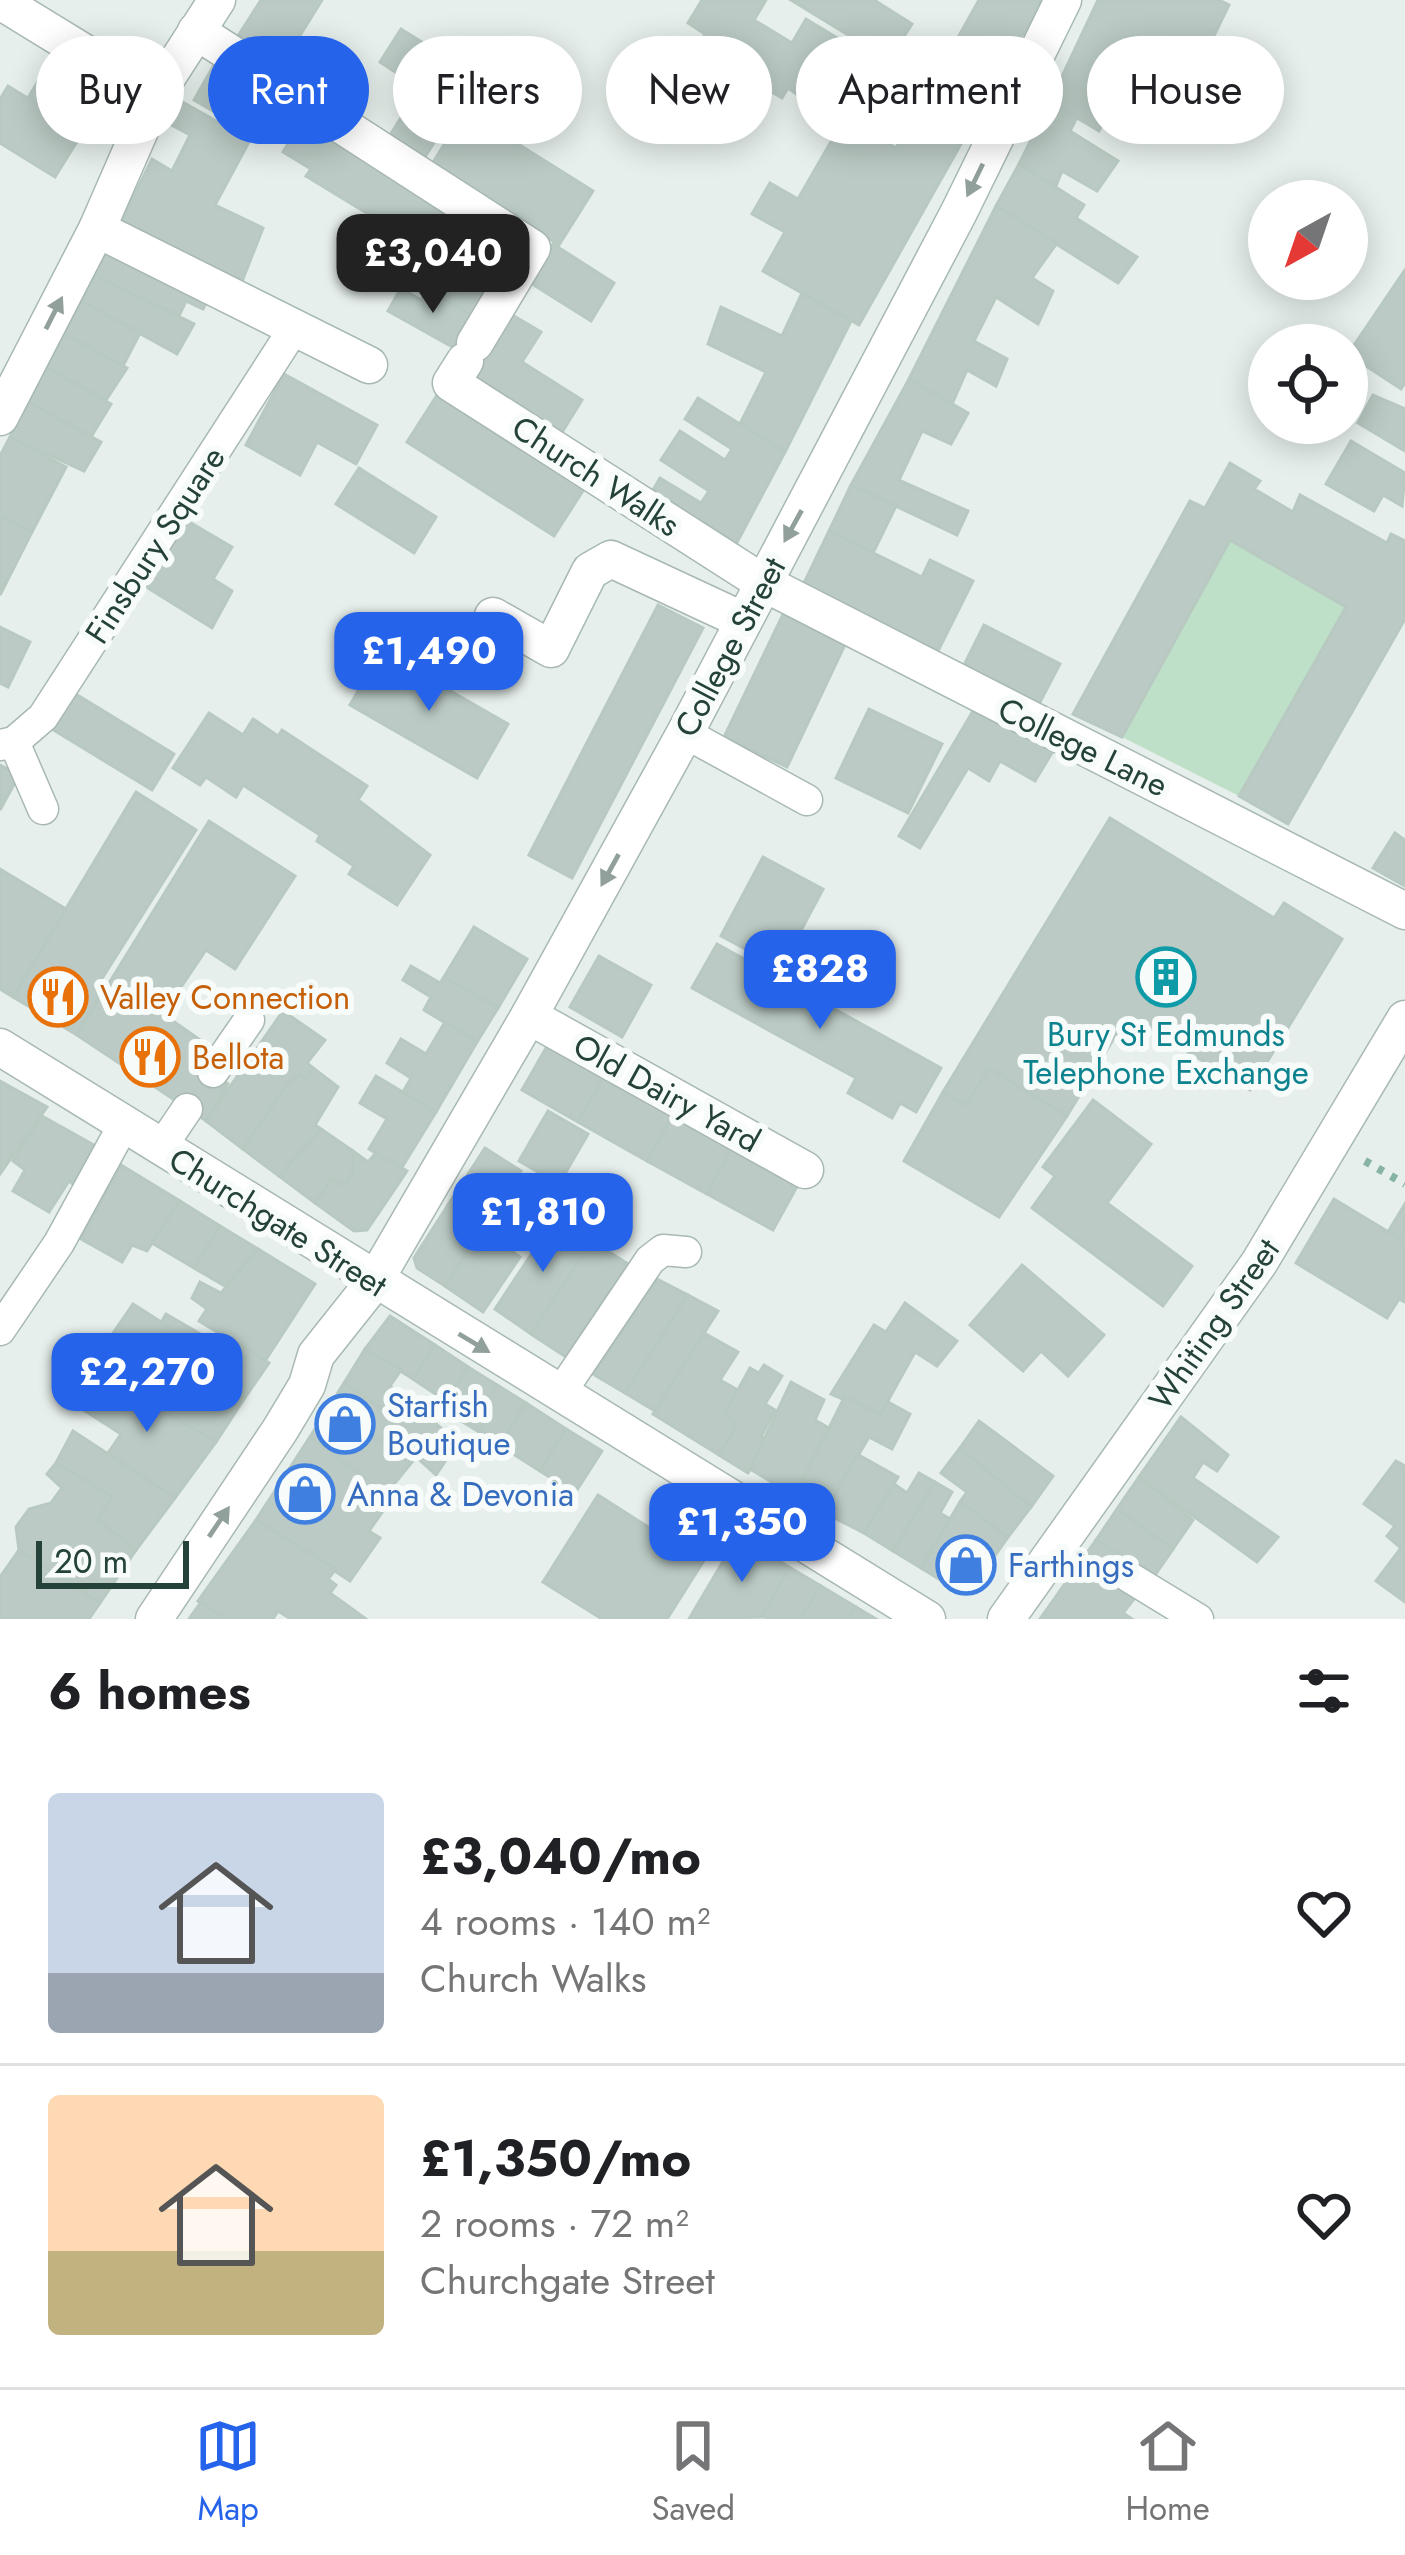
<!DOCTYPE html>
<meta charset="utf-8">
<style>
:root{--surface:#fff;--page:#f6f6f6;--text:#202124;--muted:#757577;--line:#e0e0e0;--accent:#2563eb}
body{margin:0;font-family:Jost,sans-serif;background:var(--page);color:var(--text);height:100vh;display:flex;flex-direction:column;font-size:45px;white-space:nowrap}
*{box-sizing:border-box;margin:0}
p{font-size:39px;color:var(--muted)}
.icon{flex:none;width:66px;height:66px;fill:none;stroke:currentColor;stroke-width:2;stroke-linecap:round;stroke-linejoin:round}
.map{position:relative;height:1619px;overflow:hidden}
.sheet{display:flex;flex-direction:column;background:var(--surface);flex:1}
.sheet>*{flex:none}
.banner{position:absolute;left:36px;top:36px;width:1335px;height:108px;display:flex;gap:24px}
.needle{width:78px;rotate:220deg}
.tools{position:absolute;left:1248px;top:180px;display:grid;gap:24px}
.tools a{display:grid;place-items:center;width:120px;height:120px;border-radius:50%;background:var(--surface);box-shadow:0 6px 30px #0003;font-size:60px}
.scale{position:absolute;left:36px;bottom:30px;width:153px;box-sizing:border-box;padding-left:12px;border:6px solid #24423a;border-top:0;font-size:33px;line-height:42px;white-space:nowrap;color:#24423a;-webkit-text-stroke:9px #f7fbf9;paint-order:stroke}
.price{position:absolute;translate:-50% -102px;padding:0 27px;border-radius:24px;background:var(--accent);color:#fff;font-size:39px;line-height:78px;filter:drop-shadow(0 3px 6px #0008)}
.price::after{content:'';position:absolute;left:50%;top:72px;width:36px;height:27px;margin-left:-18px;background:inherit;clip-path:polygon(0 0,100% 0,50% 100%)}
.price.on{background:#222;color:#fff}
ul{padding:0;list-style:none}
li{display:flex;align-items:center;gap:36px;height:300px;padding:0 48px}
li+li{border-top:3px solid var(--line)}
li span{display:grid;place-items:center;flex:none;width:336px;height:240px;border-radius:12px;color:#555}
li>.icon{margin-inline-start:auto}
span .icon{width:144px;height:144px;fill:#fffc;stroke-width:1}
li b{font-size:51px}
h2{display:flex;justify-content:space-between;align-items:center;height:144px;padding:0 48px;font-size:51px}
.pill{padding:0 42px;border-radius:54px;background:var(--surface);box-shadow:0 6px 30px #0003;font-size:42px;line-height:108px}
.pill.on{background:var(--accent);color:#fff}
.menu{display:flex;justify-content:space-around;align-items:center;height:168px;border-top:3px solid var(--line);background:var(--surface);font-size:33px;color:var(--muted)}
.menu a{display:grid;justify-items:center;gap:6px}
.menu .on{color:var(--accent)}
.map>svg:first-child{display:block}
.green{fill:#bfe0c8}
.building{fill:#bbcac4;stroke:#b8c9c2;stroke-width:3}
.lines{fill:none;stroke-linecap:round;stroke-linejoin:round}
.service-casing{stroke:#a8b8b2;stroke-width:33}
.pedestrian-casing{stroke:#a8b8b2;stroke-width:39}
.minor-casing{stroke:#a8b8b2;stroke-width:39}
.path{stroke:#86b3a5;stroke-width:8;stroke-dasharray:6 9;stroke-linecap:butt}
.service{stroke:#fff;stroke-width:30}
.pedestrian{stroke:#fff;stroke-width:36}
.minor{stroke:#fff;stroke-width:36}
.oneway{fill:#92a09c}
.labels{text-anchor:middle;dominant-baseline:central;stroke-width:12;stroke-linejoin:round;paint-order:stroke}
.street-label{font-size:33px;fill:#24423a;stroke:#f7fbf9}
.food-label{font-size:33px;fill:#c56008;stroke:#f7fbf9;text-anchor:start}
.culture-label{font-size:33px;fill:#0d838f;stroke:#f7fbf9}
.shop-label{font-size:33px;fill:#366cbe;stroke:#f7fbf9;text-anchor:start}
</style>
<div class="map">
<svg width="1405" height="1619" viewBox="0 0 1405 1619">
<rect width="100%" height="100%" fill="#e6efeb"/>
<!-- green -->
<polygon class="green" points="1230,540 1346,607 1239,796 1122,737"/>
<!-- building -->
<g class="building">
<polygon points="261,0 322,0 296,42 359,82 345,104 238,36"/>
<polygon points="702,0 766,0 754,20 792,43 806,19 867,56 846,91 820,76 805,100 788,88 782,98 697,48 705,34 688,23"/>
<polygon points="791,0 874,0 912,24 889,60"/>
<polygon points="979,0 1042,0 859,325 763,271 785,232 752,214 770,183 798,199 844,119 896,148"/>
<polygon points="1098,0 1219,0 1229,5 1191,83 1157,70 1134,114 1112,105 1099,131 1050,102"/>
<polygon points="401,29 476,76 425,157 390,135 420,88 380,62"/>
<polygon points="54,54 102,83 76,127 28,98"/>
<polygon points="215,63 283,102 261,139 194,100"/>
<polygon points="8,86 83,132 55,177 0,143 0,99"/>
<polygon points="179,100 250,140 215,205 263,228 241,284 120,224 152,159 172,171 190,135 168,123"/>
<polygon points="1050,102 1077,117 1070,131 1118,161 1097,191 1062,171 1056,186 1019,164"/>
<polygon points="465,111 593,191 559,245 432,164"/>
<polygon points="304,118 453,205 426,249 412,240 398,263 369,246 383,223 306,176 311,169 283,152"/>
<polygon points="1019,164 1084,205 1076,218 1137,257 1118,283 996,206"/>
<polygon points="996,206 1057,243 1032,278 1053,291 1038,324 996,297 974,341 1007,359 996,386 967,370 952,404 909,379"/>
<polygon points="110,244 210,295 203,309 186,301 179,316 94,275"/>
<polygon points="553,244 614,283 591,321 529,282"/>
<polygon points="432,247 494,282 474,317 412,281"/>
<polygon points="1405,270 1405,383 1401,389 1348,354"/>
<polygon points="94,275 194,324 177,354 81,301"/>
<polygon points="401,288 421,300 427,290 474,317 456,349 388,311"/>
<polygon points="802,293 851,321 785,452 740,424 766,372 708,344 721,307 782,336"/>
<polygon points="81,301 140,333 123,366 64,334"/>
<polygon points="509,313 541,332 522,362 582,400 561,434 469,377"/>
<polygon points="64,334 127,368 106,400 46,367"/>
<polygon points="46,367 111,404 91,437 28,402"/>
<polygon points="284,374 377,425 356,464 317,442 300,475 246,445"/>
<polygon points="909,379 968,413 951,444 922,431 899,480 968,511 957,535 851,485"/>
<polygon points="439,392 586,486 554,536 407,442"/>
<polygon points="1373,395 1405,409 1405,451 1358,423"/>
<polygon points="698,398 785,452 734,548 650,495 660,478 701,503 709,491 661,460 680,431 725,460 732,449 685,419"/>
<polygon points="28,402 101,442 84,471 10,437"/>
<polygon points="10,437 66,467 32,532 0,515 0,456"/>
<polygon points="1351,441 1405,473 1402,506 1383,495 1374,511 1326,484"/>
<polygon points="1230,463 1260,481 1254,489 1293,512 1300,495 1387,543 1391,534 1405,541 1405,619 1288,824 1239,796 1346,607 1230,540 1122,737 1073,714 1190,501 1205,508"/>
<polygon points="359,468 436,517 414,553 336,504"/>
<polygon points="851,485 896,506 873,553 829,531"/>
<polygon points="0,515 32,532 0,595"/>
<polygon points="179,516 232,547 213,579 232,591 212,628 140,583"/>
<polygon points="829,531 922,577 930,560 973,581 937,653 803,585"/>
<polygon points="789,602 851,632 787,767 724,737"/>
<polygon points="658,605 703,628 572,878 529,855"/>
<polygon points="984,625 1060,664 1039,704 964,665"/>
<polygon points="0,627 30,642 8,687 0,683"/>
<polygon points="381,651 508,724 477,778 350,705"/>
<polygon points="74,693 174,754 152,790 52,729"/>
<polygon points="976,706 1056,746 1035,781 1000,761 989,781 968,768 920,848 899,836"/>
<polygon points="869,709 942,744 908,813 836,778"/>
<polygon points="209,713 243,735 253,719 278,736 282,730 367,786 358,800 430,855 397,905 349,874 354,866 317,841 320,835 243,785 236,797 206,777 200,785 173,768"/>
<polygon points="0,765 19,775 0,810"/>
<polygon points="136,792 196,830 96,988 102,992 77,1035 13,997"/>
<polygon points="1110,818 1274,918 1284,903 1342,939 1250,1090 1128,1015 1067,1116 989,1068 966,1105 943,1092"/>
<polygon points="209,821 295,876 235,969 206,950 163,1014 200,1040 190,1055 228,1084 206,1121 77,1035"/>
<polygon points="1395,833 1405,840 1405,886 1373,868"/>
<polygon points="763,857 823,889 781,968 721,936"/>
<polygon points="0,869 66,909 13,997 0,989"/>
<polygon points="474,927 527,959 498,1008 444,977"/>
<polygon points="717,944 941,1068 916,1112 900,1103 892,1118 848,1093 856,1078 692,988"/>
<polygon points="599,956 651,985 622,1037 570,1007"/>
<polygon points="411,966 440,983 444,977 498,1008 477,1042 424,1010 431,997 403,980"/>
<polygon points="283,1011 325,1040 307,1063 313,1068 305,1078 300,1074 289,1082 243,1149 206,1121"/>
<polygon points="445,1022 477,1042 436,1112 403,1092 411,1078 387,1063 401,1039 426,1054"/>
<polygon points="550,1041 606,1073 578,1122 522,1090"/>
<polygon points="313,1068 338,1087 315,1125 321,1129 279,1176 243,1149 289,1082 300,1074 305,1078"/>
<polygon points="989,1068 1067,1116 999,1217 904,1161 943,1092 966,1105"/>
<polygon points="606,1073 675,1112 647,1161 578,1122"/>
<polygon points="376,1076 436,1112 401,1169 369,1149 387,1119 360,1103"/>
<polygon points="0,1081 47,1107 0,1174"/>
<polygon points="1093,1100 1151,1144 1107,1203 1192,1266 1163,1306 1032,1208 1055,1176 1043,1167"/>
<polygon points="548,1111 588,1134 559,1184 519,1161"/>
<polygon points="675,1112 734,1145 707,1194 647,1161"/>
<polygon points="42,1116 101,1149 77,1187 69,1181 49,1212 13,1191 25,1170 13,1161"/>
<polygon points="321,1129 353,1151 353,1173 343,1186 332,1179 315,1203 279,1176"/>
<polygon points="734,1145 800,1181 773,1230 707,1194"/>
<polygon points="485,1148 521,1171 482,1230 448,1205"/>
<polygon points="353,1151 368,1162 376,1153 407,1171 367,1230 354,1231 315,1203 332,1179 343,1186 353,1173"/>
<polygon points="121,1165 180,1201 147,1251 132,1245 122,1262 81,1239"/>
<polygon points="1334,1199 1405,1242 1405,1302 1399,1299 1387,1318 1296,1263"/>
<polygon points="180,1201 220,1226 194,1268 152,1243"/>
<polygon points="1405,1204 1405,1242 1388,1232"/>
<polygon points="448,1205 482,1230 445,1286 417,1268 414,1258"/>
<polygon points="556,1217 592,1241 531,1334 495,1309"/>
<polygon points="220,1226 258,1249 225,1286 194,1268"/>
<polygon points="482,1230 520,1257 483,1312 445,1286"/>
<polygon points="592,1241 628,1264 566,1357 531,1334"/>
<polygon points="258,1249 315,1284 265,1361 199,1321 207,1309 192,1298 200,1282 221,1293"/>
<polygon points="1022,1265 1104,1335 1068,1376 1041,1351 1023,1371 970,1325"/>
<polygon points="657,1279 688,1295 625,1393 593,1374"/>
<polygon points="688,1295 718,1311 655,1411 625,1393"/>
<polygon points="905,1303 957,1341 937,1366 915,1352 880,1415 831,1394 874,1325 886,1332"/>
<polygon points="133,1304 169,1327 153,1351 244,1399 216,1442 91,1370 101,1355 130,1370 139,1358 109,1339"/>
<polygon points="166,1314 216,1343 223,1334 269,1363 244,1399 153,1351 169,1327 162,1321"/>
<polygon points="390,1316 435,1345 413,1379 365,1349"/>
<polygon points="704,1333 738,1352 720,1380 738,1390 725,1413 735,1421 735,1429 719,1455 653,1414"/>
<polygon points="435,1345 468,1367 451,1393 468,1403 458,1419 439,1407 443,1399 413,1379"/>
<polygon points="365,1349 401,1370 390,1386 458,1442 436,1475 389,1432 381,1443 364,1432 380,1407 344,1383"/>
<polygon points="764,1365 782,1376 765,1404 775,1410 761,1437 768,1441 748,1473 719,1455 735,1429 735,1421 725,1413 750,1368 759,1373"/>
<polygon points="468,1367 497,1385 480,1411 489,1416 479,1432 458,1419 468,1403 451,1393"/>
<polygon points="97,1372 216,1442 175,1498 108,1453 121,1434 76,1405"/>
<polygon points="791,1382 824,1400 815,1420 829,1428 795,1496 750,1469"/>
<polygon points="344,1383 380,1407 364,1432 412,1462 386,1494 310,1437"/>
<polygon points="497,1385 526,1403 499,1445 479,1432 489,1416 480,1411"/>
<polygon points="845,1396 880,1415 888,1402 910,1414 892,1449 869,1437 825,1513 795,1496"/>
<polygon points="526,1403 566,1429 540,1471 499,1445"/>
<polygon points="1181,1417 1228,1455 1217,1471 1203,1462 1193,1478 1278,1537 1257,1562 1139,1477"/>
<polygon points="979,1421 1053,1476 1031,1507 960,1448"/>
<polygon points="566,1429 602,1451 575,1493 540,1471"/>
<polygon points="73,1431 175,1498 136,1550 97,1519 112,1496 56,1463"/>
<polygon points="310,1437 392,1498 369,1531 380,1538 350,1581 256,1520"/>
<polygon points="960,1448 1031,1507 1008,1537 960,1502 967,1492 941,1473"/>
<polygon points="857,1454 898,1477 864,1533 825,1513"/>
<polygon points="1396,1461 1405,1466 1405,1602 1376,1581 1401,1548 1387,1536 1395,1526 1364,1504"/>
<polygon points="56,1463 112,1496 97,1519 136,1550 100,1603 19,1550 16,1527 29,1509 51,1503 62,1488 47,1474"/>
<polygon points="919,1473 935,1482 893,1551 864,1533 894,1484 907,1493"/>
<polygon points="1139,1477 1193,1520 1173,1549 1117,1509"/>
<polygon points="935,1482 952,1492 940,1513 950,1519 921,1568 893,1551"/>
<polygon points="598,1495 703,1562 667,1619 602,1619 543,1582"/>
<polygon points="960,1502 1008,1537 971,1590 960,1592 921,1568"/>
<polygon points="1117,1509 1173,1549 1153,1578 1096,1540"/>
<polygon points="256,1520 336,1569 328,1579 336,1585 330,1593 366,1619 291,1619 278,1611 273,1619 226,1619 198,1601"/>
<polygon points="738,1536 789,1567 765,1617 689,1619"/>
<polygon points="1096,1540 1136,1566 1137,1595 1123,1613 1132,1619 1040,1619"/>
<polygon points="19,1550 100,1603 89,1619 0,1619 0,1577"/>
<polygon points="789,1567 821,1586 800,1619 768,1619 763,1615"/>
<polygon points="821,1586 856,1607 847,1619 800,1619"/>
<polygon points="201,1602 226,1619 189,1619"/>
<polygon points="856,1607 876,1619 847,1619"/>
</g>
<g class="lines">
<!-- service casing -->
<g class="service-casing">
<g id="service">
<polyline points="685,733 807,800"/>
<polyline points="14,742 43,809"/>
<polyline points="0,745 14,742 43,717 295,327"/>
<polyline points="213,1072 249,1020"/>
<polyline points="160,1149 187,1109"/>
<polyline points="0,1330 59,1243 123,1126"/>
<polyline points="559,1395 650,1260 663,1250 686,1252"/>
<polyline points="1129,1577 1198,1619"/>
</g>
</g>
<!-- pedestrian casing -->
<g class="pedestrian-casing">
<polyline id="pedestrian" points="0,1 155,96"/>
</g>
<!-- minor casing -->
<g class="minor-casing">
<g id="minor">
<polyline points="196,31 532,248 475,343"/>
<polyline points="97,229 369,365"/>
<polyline points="465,361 451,383 762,582 1405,911"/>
<polyline points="0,417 97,229 155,96 217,0"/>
<polyline points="493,616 551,649 590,571 611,559 742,620"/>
<polyline points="529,1016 805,1170"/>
<polyline points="0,1047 927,1619"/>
<polyline points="154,1619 280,1430 307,1385 316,1355 374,1282 529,1016 685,733 959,212 1063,0"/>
<polyline points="1006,1619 1259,1263 1405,1019"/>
</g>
</g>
<!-- path -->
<polyline class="path" points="1365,1161 1405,1184"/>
<!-- service -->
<use href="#service" class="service"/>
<!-- pedestrian -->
<use href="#pedestrian" class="pedestrian"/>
<!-- minor -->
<use href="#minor" class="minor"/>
</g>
<!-- one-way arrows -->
<defs><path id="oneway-solid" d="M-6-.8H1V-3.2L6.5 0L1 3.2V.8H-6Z" transform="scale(3)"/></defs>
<g class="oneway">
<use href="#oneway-solid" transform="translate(975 180) rotate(116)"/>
<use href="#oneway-solid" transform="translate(54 313) rotate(-63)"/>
<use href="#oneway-solid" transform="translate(793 526) rotate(119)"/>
<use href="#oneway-solid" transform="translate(610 870) rotate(119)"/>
<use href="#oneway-solid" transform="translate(474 1343) rotate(31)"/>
<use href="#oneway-solid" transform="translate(219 1522) rotate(-56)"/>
</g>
<!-- icons -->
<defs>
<g id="building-ring" transform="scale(3)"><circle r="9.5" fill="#f7fbf9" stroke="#0f9aa8" stroke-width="1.5"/><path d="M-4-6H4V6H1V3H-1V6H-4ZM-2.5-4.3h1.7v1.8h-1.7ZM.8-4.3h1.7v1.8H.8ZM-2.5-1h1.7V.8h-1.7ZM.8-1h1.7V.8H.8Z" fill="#0f9aa8"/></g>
<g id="restaurant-ring" transform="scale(3)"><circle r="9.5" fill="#f7fbf9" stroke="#e8710a" stroke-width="1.5"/><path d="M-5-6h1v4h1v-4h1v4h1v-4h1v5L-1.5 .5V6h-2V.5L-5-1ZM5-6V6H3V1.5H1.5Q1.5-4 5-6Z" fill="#e8710a"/></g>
<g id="shop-ring" transform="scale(3)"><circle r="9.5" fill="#f7fbf9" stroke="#3f7fe0" stroke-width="1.5"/><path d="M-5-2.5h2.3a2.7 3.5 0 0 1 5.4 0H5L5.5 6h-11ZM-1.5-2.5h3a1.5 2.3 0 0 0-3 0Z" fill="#3f7fe0"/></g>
</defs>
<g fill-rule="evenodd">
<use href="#building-ring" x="1166" y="977"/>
<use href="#restaurant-ring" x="58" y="997"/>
<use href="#restaurant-ring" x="150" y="1057"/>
<use href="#shop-ring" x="345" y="1424"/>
<use href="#shop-ring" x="305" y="1494"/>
<use href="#shop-ring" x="966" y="1565"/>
</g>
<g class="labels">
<!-- street labels -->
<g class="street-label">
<text transform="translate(596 476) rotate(33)">Church Walks</text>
<text transform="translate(155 545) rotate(-57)">Finsbury Square</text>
<text transform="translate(730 647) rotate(-62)">College Street</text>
<text transform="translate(1083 747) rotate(26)">College Lane</text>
<text transform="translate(667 1093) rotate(29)">Old Dairy Yard</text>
<text transform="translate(278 1222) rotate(32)">Churchgate Street</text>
<text transform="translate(1214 1324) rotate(-55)">Whiting Street</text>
</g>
<!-- food labels -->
<g class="food-label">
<text x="100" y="997">Valley Connection</text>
<text x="192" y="1057">Bellota</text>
</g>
<!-- culture labels -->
<g class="culture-label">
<text x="1166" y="1034">Bury St Edmunds<tspan x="1166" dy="38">Telephone Exchange</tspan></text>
</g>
<!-- shop labels -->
<g class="shop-label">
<text x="387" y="1405">Starfish<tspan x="387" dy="38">Boutique</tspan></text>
<text x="347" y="1494">Anna &amp; Devonia</text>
<text x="1008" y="1565">Farthings</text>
</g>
</g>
</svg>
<div class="tools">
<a><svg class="needle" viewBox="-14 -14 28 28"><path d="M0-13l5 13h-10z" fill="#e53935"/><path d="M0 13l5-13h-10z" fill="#757577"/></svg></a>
<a><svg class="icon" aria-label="locate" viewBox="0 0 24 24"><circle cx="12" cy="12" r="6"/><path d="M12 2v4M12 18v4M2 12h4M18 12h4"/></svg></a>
</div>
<div class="scale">20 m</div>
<b class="price on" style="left:433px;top:316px">£3,040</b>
<b class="price" style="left:429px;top:714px">£1,490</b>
<b class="price" style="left:820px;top:1032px">£828</b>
<b class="price" style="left:543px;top:1275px">£1,810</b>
<b class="price" style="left:147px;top:1435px">£2,270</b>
<b class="price" style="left:742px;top:1585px">£1,350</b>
<div class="banner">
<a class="pill">Buy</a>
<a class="pill on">Rent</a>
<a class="pill">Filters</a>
<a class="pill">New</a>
<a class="pill">Apartment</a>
<a class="pill">House</a>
</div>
</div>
<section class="sheet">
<h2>6 homes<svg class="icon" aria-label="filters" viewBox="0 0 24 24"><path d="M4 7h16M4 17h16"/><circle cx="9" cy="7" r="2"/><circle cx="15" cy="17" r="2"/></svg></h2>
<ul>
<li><span style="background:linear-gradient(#c9d6e8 75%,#9aa5b1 0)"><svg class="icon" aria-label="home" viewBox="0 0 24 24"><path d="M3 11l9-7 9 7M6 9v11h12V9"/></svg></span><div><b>£3,040/mo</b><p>4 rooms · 140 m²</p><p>Church Walks</p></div><svg class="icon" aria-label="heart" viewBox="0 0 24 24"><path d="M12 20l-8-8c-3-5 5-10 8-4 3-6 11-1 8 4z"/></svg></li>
<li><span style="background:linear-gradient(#ffd9b3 65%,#c2b280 0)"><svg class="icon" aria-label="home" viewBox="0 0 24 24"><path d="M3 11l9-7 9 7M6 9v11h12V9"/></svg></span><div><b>£1,350/mo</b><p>2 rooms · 72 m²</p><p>Churchgate Street</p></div><svg class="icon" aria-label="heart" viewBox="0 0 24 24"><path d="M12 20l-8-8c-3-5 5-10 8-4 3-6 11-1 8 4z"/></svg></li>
</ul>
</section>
<nav class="menu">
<a class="on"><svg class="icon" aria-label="map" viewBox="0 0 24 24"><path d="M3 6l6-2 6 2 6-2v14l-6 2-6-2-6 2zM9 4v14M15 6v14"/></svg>Map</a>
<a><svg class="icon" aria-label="saved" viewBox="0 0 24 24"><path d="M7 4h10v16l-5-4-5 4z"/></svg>Saved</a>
<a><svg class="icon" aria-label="home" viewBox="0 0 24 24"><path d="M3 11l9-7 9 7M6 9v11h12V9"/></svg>Home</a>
</nav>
